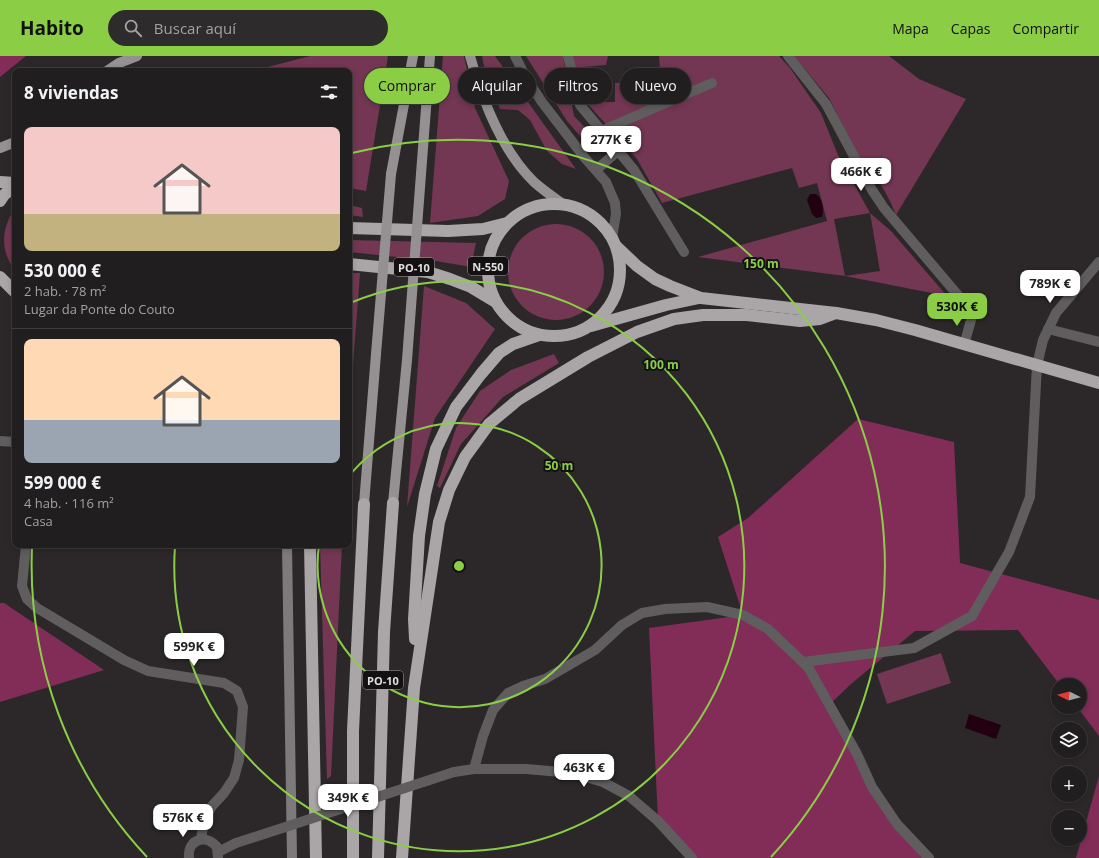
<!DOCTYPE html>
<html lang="es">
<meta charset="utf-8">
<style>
:root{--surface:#211e1f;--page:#2d2b2c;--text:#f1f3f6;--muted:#a2a2a4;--line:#3e3c3d;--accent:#8bce46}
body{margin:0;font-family:"Open Sans",sans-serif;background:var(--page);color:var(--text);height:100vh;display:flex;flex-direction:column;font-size:15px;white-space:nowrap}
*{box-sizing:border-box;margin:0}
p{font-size:13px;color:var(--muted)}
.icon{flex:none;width:22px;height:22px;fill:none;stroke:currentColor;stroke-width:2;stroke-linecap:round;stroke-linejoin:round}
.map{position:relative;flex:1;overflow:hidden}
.side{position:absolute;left:12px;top:12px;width:340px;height:480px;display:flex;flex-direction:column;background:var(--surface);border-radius:8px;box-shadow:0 2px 6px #0003,0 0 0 1px var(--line)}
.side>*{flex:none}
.hud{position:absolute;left:364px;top:12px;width:380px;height:36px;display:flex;gap:8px}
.needle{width:26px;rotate:276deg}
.buttons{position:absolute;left:1051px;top:622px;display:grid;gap:8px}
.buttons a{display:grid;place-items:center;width:36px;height:36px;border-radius:50%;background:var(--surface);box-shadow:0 2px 6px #0003,0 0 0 1px var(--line);font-size:20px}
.price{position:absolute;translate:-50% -34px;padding:0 9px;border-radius:8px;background:#fff;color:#222;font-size:13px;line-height:26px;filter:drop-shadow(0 1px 2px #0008)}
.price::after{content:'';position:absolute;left:50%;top:24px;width:12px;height:9px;margin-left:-6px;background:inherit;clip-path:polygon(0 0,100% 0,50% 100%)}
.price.selected{background:var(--accent);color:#111}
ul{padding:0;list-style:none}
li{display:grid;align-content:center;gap:8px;height:212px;padding:0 12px}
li+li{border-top:1px solid var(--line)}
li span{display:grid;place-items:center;height:124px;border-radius:8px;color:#555}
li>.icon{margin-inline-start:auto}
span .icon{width:72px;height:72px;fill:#fffc;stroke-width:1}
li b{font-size:17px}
h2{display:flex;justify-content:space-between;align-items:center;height:48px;padding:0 12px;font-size:17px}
.tag{padding:0 14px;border-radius:18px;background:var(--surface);box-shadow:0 2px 6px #0003,0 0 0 1px var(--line);font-size:14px;line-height:36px}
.tag.selected{background:var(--accent);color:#111}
header{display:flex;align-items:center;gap:24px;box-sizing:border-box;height:56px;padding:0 20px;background:var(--accent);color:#111}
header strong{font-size:19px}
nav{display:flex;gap:22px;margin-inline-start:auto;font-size:14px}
.search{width:280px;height:36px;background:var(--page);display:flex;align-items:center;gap:10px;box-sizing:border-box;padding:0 14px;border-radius:22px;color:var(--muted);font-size:15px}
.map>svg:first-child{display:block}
.green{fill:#733653;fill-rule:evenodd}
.forest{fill:#812d58}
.water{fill:#201}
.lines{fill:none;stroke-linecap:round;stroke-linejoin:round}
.lane{stroke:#5f5d5e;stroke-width:10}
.street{stroke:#5f5d5e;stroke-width:10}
.secondary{stroke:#7e7a7c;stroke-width:10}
.primary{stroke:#959092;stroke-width:10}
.highway{stroke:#aaa5a7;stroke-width:12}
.street-bridge{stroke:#5f5d5e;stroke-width:10}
.primary-bridge{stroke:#959092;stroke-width:10}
.ring{fill:none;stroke:#8bce46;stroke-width:2}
.labels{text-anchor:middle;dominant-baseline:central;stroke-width:4;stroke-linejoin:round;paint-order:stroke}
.shield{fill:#131112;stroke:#a3a0a2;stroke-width:1}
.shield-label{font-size:11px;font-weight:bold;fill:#e1dedf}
.centre{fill:#8bce46;stroke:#131112;stroke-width:2}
.ring-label{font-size:12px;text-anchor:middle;font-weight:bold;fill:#8bce46;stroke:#131112;stroke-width:4;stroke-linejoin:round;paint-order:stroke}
</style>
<header>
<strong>Habito</strong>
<div class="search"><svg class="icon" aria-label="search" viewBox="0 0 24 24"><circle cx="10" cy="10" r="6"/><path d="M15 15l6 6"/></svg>Buscar aquí</div>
<nav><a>Mapa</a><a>Capas</a><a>Compartir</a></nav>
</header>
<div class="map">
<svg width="1099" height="802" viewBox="0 0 1099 802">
<rect width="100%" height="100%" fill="#2c2829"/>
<!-- green -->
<g class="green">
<polygon points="310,0 388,0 366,135 349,132 349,15 136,15 268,11"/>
<polygon points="443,0 464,0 475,52 509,125 505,143 478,160 430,167"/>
<polygon points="482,0 495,0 576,113 562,108 547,95 530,64 518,54 500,53 485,15"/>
<polygon points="526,0 563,0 574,60 602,89 594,96 567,65"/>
<polygon points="570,0 608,0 606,9 571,12"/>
<path d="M659,0H779L790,12L821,57L838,99L870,157L891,175L947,240L845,220L698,201L827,165L817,127L799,132L792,112L662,147L637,103L586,46H615V27L636,26V13H660ZM870,157L880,215L845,220L834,163Z"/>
<path d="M794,0H889L919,23L966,43L896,159C888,138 875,117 859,101L829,42Z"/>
<polygon points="349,149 362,152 363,161 349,159"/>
<path d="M15,152V215C0,194 1,173 15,152Z"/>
<circle cx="556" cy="216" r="48"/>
<polygon points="349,184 476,187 471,211 436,205 349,196"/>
<polygon points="349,217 360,217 349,362"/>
<polygon points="424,230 466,247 495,273 435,362 407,451"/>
<polygon points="554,298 559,307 503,341 461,388 440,432 437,430 456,372 480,335 511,314"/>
<polygon points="320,489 342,489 331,720 327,723"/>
<polygon points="941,597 951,627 887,648 877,618"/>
</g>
<!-- forest -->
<g class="forest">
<polygon points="0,0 26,0 0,21"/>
<polygon points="858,363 954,386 960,507 1099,544 1099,680 1077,651 1080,651 1080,629 1060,629 1018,574 915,575 851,628 829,649 872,731 929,802 692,802 658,765 649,572 743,559 718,481 748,462"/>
<polygon points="0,547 4,547 104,614 0,646"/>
<polygon points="1099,720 1099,802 1076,802"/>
</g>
<!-- water -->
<g class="water">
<path d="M810,138H816C823,143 824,153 822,161L816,162L812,158L807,144Z"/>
<polygon points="969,658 1001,669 996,683 965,672"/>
</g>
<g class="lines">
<!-- lane -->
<g class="lane">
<polyline points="601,75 712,27"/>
<polyline points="1048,273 1099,286"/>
<polyline points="0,385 15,386"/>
</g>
<!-- street -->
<g class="street">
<polyline points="515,0 526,22 542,46 584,101 606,126 615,147 616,158 612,182"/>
<polyline points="568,0 580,49 634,114 684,196"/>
<polyline points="788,0 826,48 872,134 884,152 973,257 964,289"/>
<polyline points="596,114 618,95"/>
<polyline points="26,489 22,530 27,543 37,552 124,604 148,615 224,627 237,635 243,651 239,704 234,722 224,737 212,750 204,764 201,783"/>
<polyline points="803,606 914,592 972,560 1009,496 1030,441 1037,309 1043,284 1056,257 1099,206"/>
<polyline points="474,713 483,680 493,654 508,637 523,630 545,623 595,594 622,569 642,557 665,553 707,551 743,559 768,573 808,611 857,698 872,731 897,768 929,802"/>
<polyline points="454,716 474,713 526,713 572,717 603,726 629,740 658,765 692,802"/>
<polyline points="218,796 236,787"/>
<path d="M189,802C187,784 205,777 217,791L218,802"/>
</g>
<!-- secondary -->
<polyline class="secondary" points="287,489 292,802"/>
<!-- primary -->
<g class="primary">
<path d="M470,0C482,43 501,94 534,126C543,134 553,141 563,148"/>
<polyline points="107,15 119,7 137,0"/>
<polyline points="0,92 15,86"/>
<polyline points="391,118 413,0"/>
<polyline points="421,118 430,0"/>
<polyline points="393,447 407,304"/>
<polyline points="364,448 376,298"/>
</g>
<!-- highway -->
<g class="highway">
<polyline points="0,126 15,127"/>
<polyline points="0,145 4,139 15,129"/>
<circle cx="554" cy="214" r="66"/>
<polyline points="349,172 448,175 483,173 507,167"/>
<polyline points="617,191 637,210 655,223 670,230 701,242 836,257 876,264 915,274 1099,327"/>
<polyline points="349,208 428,216 450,223 471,231 496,246"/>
<polyline points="0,221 15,236"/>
<polyline points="591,270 666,249 699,242"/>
<polyline points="310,489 316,802"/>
<polyline points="415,583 414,563 419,480 425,438 436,393 456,351 481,318 499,297 513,288 539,279"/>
<polyline points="353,802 353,675 364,448"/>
<polyline points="378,802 384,576 393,447"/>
<polyline points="402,802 414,632 439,466 449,434 465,401 489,368 519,343 588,301 637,276 674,263 703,259 747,259 800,265 820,263 836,257"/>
</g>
<!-- street-bridge -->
<polyline class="street-bridge" points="236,787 454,716"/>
<!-- primary-bridge -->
<g class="primary-bridge">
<polyline points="376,298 391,118"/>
<polyline points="407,304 421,118"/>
</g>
</g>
<!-- distance rings -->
<g class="ring">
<path d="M349 420A142 142 0 1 1 319 489"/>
<path d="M350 247A285 285 0 1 1 175 490"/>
<path d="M147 801A427 427 0 0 1 32 491M352 97A427 427 0 0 1 771 801"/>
</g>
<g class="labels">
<!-- shield labels -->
<g class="shield">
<rect x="468" y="201" width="40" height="18" rx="3"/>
<rect x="394" y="202" width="40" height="18" rx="3"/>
<rect x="363" y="615" width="40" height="18" rx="3"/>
</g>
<g class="shield-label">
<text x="488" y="210">N-550</text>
<text x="414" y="211">PO-10</text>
<text x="383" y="624">PO-10</text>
</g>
</g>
<circle cx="459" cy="510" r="6" class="centre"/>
<g class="ring-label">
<text x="761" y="212">150 m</text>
<text x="661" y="313">100 m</text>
<text x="559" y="414">50 m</text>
</g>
</svg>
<div class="buttons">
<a><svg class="needle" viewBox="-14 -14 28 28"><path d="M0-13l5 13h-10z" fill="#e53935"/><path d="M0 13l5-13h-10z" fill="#a2a2a4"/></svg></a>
<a><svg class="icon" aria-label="layers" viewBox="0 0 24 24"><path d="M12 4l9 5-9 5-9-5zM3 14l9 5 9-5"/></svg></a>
<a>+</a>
<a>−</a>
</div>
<b class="price" style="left:611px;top:104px">277K €</b>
<b class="price" style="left:861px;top:136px">466K €</b>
<b class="price" style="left:1050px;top:248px">789K €</b>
<b class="price selected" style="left:957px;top:271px">530K €</b>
<b class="price" style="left:194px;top:611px">599K €</b>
<b class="price" style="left:584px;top:732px">463K €</b>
<b class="price" style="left:348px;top:762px">349K €</b>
<b class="price" style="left:183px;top:782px">576K €</b>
<div class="hud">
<a class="tag selected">Comprar</a>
<a class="tag">Alquilar</a>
<a class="tag">Filtros</a>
<a class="tag">Nuevo</a>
</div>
<section class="side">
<h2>8 viviendas<svg class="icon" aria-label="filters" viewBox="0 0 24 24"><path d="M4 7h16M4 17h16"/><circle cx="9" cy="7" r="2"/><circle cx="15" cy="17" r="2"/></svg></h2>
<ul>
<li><span style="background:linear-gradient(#f6c9c9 70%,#c2b280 0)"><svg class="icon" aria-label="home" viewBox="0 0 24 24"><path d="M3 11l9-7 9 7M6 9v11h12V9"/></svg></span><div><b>530 000 €</b><p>2 hab. · 78 m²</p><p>Lugar da Ponte do Couto</p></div></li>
<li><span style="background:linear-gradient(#ffd9b3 65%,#9aa5b1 0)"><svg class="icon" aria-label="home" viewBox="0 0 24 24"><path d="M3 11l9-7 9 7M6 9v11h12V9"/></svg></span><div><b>599 000 €</b><p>4 hab. · 116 m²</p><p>Casa</p></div></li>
</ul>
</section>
</div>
